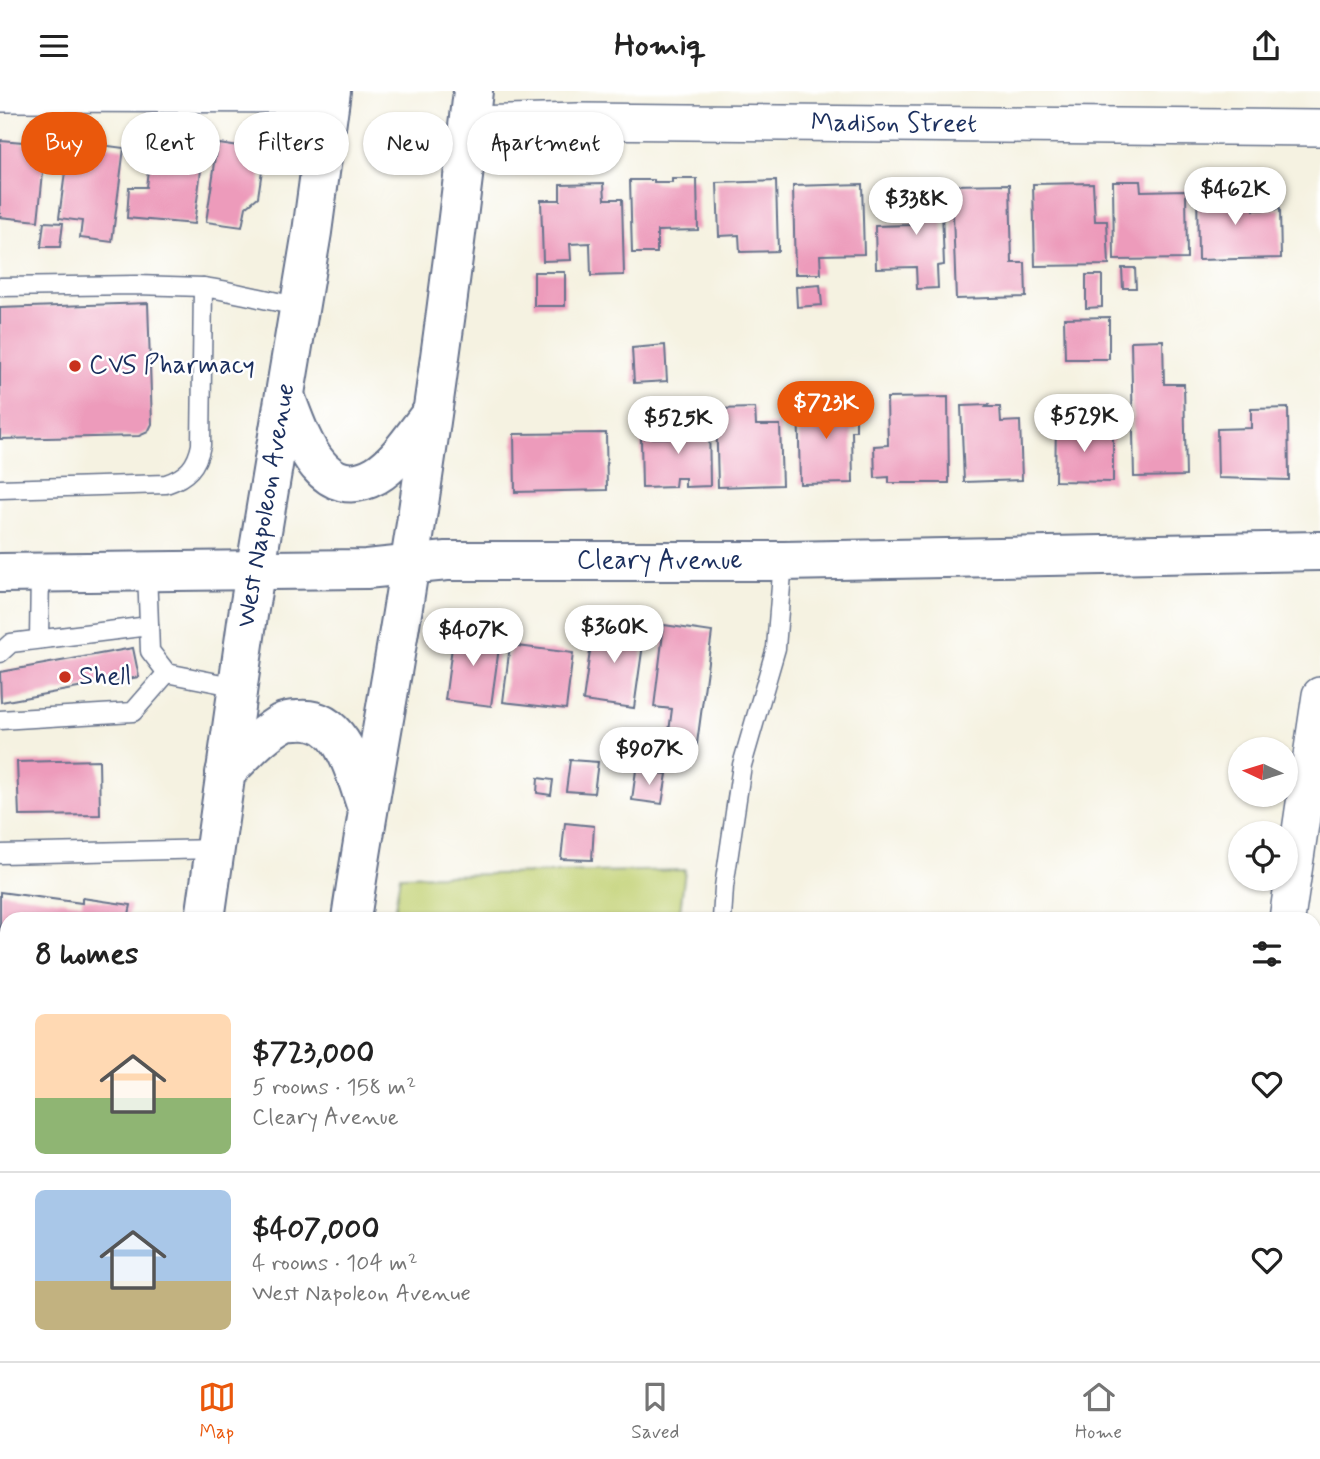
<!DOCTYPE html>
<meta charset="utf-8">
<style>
:root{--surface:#fff;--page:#f6f6f6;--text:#222;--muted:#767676;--line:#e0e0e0;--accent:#ea580c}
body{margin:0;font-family:Mynerve,sans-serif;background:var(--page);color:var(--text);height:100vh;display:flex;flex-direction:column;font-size:26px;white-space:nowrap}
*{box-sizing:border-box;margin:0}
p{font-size:23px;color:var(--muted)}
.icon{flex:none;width:38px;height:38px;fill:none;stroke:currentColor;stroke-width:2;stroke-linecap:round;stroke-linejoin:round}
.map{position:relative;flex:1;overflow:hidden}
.panel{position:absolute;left:0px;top:821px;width:1321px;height:450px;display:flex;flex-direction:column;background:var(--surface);border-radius:21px 21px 0 0;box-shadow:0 2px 5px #0004}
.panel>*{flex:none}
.guide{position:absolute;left:21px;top:21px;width:700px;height:63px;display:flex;gap:14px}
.needle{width:46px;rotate:274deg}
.fabs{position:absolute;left:1228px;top:646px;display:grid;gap:14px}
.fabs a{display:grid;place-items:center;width:70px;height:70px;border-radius:50%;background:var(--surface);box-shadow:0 2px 5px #0004;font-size:35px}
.price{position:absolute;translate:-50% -60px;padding:0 16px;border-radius:24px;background:#fff;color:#222;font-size:23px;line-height:46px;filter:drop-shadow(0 2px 4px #0008)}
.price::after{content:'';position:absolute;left:50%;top:42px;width:21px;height:16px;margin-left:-10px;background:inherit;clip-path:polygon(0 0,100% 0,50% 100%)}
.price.current{background:var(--accent);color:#fff}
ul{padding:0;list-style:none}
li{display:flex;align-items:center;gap:21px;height:175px;padding:0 35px}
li+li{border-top:2px solid var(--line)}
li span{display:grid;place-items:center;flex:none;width:196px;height:140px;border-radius:10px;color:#555}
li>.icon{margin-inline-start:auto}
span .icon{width:84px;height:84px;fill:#fffc;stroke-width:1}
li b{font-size:30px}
h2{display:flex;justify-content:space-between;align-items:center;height:84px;padding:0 35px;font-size:30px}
.pill{padding:0 24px;border-radius:32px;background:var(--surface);box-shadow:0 2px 5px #0004;font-size:24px;line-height:63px}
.pill.current{background:var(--accent);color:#fff}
header{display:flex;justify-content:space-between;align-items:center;height:91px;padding:0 35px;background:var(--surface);font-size:32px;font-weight:700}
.dock{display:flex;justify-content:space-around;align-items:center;height:98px;border-top:2px solid var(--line);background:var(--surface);font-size:19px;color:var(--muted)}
.dock a{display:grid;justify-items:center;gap:4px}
.dock .current{color:var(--accent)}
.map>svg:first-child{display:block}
.green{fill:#c1d072;stroke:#6e8068;stroke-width:2}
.building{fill:#ed9bbb}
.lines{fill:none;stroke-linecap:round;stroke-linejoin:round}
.service-casing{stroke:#67738c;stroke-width:21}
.minor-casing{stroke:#67738c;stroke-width:38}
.tertiary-casing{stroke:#67738c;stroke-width:42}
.secondary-casing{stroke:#67738c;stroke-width:42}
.service{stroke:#fff;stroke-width:18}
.minor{stroke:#fff;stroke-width:35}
.tertiary{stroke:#fff;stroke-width:38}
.secondary{stroke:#fff;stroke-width:38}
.poi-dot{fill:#c8321e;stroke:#fff;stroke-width:2.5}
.labels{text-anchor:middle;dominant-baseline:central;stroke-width:5;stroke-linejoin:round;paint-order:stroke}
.street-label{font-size:26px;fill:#1b2f5e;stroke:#fff}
.poi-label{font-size:26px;fill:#1b2f5e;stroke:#fff;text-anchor:start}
</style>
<header><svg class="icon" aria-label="menu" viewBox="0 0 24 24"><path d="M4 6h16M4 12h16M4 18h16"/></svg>Homiq<svg class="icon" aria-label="share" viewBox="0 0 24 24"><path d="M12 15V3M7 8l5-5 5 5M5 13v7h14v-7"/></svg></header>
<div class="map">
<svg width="1320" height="1270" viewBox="0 0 1320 1270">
<rect width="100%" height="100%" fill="#fff"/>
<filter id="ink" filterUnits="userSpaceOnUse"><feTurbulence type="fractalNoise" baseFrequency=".0143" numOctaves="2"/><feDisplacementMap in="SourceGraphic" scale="14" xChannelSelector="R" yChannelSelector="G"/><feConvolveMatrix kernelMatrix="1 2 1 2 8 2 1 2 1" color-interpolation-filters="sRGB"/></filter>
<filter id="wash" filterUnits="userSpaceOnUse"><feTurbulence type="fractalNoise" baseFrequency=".00686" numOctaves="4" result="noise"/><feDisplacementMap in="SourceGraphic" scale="28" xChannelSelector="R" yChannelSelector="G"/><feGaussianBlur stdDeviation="1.57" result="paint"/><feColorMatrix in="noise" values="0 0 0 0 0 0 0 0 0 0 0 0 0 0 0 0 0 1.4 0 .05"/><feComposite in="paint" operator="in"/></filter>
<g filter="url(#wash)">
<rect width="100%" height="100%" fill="#f5f2e1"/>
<!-- green -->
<polygon class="green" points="685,779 679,828 393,828 400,785"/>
<g id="blocks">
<!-- building -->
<g class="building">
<polygon points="0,49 46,53 38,130 0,126"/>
<polygon points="218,52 265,59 258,106 246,116 242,136 206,131"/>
<polygon points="151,53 204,56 194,133 127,127 129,96 146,96"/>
<polygon points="101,54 124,57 112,151 80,147 82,130 59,127 68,58 100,62"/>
<polygon points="672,88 697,88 698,139 657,140 657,162 632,162 630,89 654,89 654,92 672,92"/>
<polygon points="776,90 778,160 740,161 739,144 719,145 717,92"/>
<polygon points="1113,90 1140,90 1141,100 1186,99 1187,168 1114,169"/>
<polygon points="604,92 605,108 622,108 624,184 591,185 590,152 570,153 571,169 543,170 541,109 560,109 560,93"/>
<polygon points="910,92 941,92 944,174 937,175 938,197 917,198 916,176 876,177 875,135 911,134"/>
<polygon points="1093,92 1095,130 1107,130 1109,174 1035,175 1033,93"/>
<polygon points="862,93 864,163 820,164 821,183 795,183 793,95"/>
<polygon points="1010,93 1012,172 1025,172 1026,206 956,208 952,94"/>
<polygon points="1237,93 1238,117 1254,116 1254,119 1280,118 1281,167 1198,169 1197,94"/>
<polygon points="44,131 63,132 60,156 41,156"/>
<polygon points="1122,177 1135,177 1136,197 1123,197"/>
<rect x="534" y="181" width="31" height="34"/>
<polygon points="1086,184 1102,184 1102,216 1086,217"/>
<polygon points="820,194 822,214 797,216 796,196"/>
<polygon points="148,212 152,333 148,341 139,345 0,348 0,217"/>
<polygon points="1109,226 1109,268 1065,268 1064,227"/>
<polygon points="1163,249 1164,293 1184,293 1186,385 1134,386 1131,250"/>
<polygon points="665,254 667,290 634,292 632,257"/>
<polygon points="948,306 949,392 889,392 889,386 875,387 874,355 888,354 887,307"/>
<polygon points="840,307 841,313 856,313 856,340 852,340 853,392 800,393 798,308"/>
<polygon points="988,314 986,316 1000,316 1001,331 1020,330 1022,389 964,391 961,315"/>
<polygon points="755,317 756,334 780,334 782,394 718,396 716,318"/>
<polygon points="1288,317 1289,389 1218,387 1217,338 1251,337 1251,318"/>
<polygon points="681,325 709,325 710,395 685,396 685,387 676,387 675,396 642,397 641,347 682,347"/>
<polygon points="1056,335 1113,335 1113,391 1055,390"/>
<polygon points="606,342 607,399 515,401 514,343"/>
<polygon points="594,532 645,539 634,617 583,610"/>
<polygon points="664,534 712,541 696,660 667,656 672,618 654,616"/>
<polygon points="481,539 501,542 491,615 445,609 454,541 479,544"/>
<polygon points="510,554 573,562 566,618 503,611"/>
<polygon points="133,557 139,586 1,611 0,581"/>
<polygon points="99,669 100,724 19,725 17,671"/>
<polygon points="570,669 598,671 594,702 566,700"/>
<polygon points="636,679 667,683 662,713 632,709"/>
<polygon points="538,687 553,689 551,704 537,702"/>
<polygon points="565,732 594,735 592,769 561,768"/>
<polygon points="0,801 82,812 82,807 131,814 128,828 7,828 7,1021 0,1020"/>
<polygon points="1314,1058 1320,1059 1320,1126 1314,1125"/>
<polygon points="0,1149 7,1149 7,1264 9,1264 9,1270 0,1270"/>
<polygon points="1314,1255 1319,1256 1317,1270 1262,1270 1263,1264 1314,1264"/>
<rect x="32" y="1264" width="57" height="6"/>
<polygon points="346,1264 405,1264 404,1270 345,1270"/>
<polygon points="422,1264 481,1264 480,1270 421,1270"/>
<polygon points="489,1264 545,1264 545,1270 488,1270"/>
<polygon points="556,1264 615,1264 614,1270 574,1270 555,1267"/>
</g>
</g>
</g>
<g filter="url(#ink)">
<use href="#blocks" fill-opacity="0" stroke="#67738c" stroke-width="2"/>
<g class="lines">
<!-- service casing -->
<g class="service-casing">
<g id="service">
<polyline points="0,196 136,194 203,196"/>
<path d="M0,398L166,393C187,386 197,375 201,354L203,196C235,200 266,210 299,215"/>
<polyline points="147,480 150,560 167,582 238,596"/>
<polyline points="39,548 40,481"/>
<polyline points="0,562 11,552 149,535"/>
<polyline points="0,629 133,621 167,582"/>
<polyline points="0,763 215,758"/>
<polyline points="722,828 724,796 742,674 776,557 783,470"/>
<polyline points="0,1099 7,1099"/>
<polyline points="702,1264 703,1270"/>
</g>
</g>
<!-- minor casing -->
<g class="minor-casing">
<g id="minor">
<polyline points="0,3 330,4"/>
<path id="s1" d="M469,33L577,30L1320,37"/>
<polyline points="1287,828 1320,604"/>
<polyline points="1314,1193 1320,1193"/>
<polyline points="1222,1270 1223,1264"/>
</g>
</g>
<!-- tertiary casing -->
<g class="tertiary-casing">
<g id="tertiary">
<path id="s2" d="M0,482L366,478L447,470H783L1320,460"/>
</g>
</g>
<!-- secondary casing -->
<g class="secondary-casing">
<g id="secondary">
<path d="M285,305C299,342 321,415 376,384C398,371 414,344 430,324"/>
<path d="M225,682C243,665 260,644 282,632C287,629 293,629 298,629C343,624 355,683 366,714"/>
<path id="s3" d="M205,828L248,524L312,141L331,0"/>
<path d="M351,828C368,711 391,595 409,478C434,319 455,160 473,0"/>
<polyline points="188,1264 198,1270"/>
<polyline points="138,1270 139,1264"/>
<polyline points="237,1270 247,1264"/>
<polyline points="287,1270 288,1264"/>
</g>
</g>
<!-- service -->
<use href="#service" class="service"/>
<!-- minor -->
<use href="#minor" class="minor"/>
<!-- tertiary -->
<use href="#tertiary" class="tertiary"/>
<!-- secondary -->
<use href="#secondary" class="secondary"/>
</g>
</g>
<!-- markers -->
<g class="poi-dot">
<circle cx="75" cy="275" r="7"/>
<circle cx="65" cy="586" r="7"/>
</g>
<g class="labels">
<!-- street labels -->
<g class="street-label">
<text stroke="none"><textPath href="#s1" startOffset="425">Madison Street</textPath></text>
<text stroke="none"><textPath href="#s3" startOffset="418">West Napoleon Avenue</textPath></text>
<text stroke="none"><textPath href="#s2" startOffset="660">Cleary Avenue</textPath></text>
</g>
<!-- poi labels -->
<g class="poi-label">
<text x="89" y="275">CVS Pharmacy</text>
<text x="79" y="586">Shell</text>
</g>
</g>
</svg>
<div class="fabs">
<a><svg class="needle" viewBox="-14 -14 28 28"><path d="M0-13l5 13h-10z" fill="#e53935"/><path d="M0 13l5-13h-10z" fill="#767676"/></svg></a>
<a><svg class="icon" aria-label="locate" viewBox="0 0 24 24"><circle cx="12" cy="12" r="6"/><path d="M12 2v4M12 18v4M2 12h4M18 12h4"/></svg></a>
</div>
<b class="price" style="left:1235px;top:136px">$462K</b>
<b class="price" style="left:916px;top:146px">$338K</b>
<b class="price current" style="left:826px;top:350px">$723K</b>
<b class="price" style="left:1084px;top:363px">$529K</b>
<b class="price" style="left:678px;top:365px">$525K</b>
<b class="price" style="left:614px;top:574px">$360K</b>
<b class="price" style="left:473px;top:577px">$407K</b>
<b class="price" style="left:649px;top:696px">$907K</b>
<div class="guide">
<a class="pill current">Buy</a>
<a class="pill">Rent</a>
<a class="pill">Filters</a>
<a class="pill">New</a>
<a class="pill">Apartment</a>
</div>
<section class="panel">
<h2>8 homes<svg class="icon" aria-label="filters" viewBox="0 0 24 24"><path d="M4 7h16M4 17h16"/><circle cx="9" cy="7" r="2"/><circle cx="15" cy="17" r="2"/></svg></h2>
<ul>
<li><span style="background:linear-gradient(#ffd9b3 60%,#8fb573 0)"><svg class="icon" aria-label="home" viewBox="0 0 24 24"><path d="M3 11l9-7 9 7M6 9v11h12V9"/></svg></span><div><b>$723,000</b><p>5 rooms · 158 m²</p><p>Cleary Avenue</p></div><svg class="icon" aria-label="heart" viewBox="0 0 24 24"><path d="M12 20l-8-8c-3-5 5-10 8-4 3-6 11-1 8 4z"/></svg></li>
<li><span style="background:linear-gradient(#a9c7e8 65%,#c2b280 0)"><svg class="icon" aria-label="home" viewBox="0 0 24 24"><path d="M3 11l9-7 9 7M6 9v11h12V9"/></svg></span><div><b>$407,000</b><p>4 rooms · 104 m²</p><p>West Napoleon Avenue</p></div><svg class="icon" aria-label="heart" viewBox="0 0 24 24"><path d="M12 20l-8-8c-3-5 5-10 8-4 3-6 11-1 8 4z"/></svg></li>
</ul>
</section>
</div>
<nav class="dock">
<a class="current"><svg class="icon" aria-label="map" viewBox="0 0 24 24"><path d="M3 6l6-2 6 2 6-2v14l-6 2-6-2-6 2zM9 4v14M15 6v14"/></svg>Map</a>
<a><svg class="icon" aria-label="saved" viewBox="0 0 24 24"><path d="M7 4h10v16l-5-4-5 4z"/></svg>Saved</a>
<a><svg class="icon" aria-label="home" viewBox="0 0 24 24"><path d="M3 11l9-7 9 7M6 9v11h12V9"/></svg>Home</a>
</nav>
